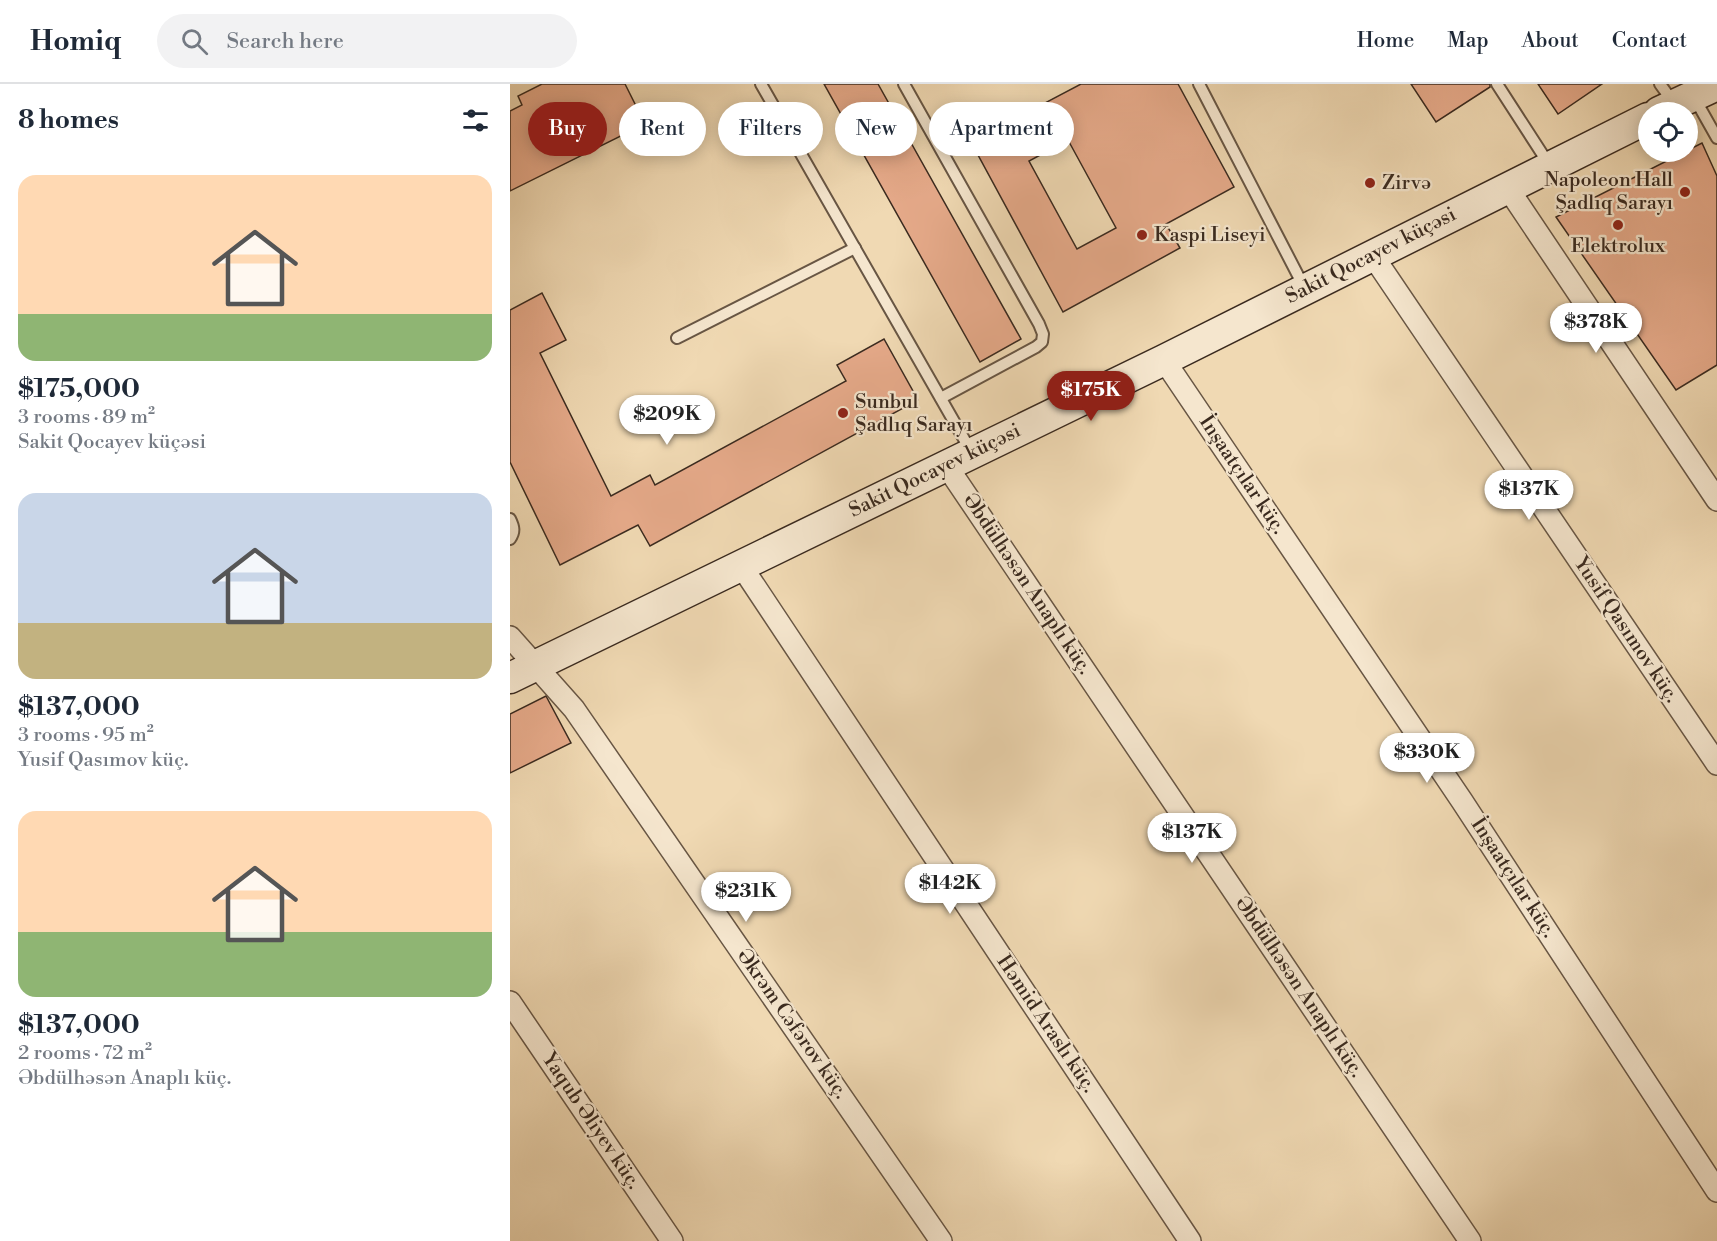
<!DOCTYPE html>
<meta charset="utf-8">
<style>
:root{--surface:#fff;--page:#f2f2f3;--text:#1f2937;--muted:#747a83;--line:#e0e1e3;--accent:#8f2418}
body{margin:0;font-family:"Libre Bodoni",serif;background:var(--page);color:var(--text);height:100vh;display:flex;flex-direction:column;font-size:22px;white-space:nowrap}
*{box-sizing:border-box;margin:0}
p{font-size:20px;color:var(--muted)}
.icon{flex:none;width:33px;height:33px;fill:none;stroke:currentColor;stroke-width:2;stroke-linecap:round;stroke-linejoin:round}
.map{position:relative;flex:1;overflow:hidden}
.details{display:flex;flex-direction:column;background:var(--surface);width:510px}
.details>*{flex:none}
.guide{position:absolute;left:18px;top:18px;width:570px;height:54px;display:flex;gap:12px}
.buttons{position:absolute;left:1128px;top:18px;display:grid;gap:12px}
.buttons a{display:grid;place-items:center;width:60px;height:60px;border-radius:50%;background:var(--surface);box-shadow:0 3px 15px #0003;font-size:30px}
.price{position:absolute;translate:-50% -51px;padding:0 14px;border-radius:21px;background:#fff;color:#222;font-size:20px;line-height:39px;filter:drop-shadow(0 2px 3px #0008)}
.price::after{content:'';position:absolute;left:50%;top:36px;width:18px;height:14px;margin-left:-9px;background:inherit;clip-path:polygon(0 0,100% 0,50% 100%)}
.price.on{background:var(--accent);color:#fff}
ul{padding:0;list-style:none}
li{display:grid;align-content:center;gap:12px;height:318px;padding:0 18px}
li span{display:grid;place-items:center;height:186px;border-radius:18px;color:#555}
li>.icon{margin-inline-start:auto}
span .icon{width:108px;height:108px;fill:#fffc;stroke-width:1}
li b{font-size:26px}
h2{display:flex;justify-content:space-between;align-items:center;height:72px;padding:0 18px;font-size:26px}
.chip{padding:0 21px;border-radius:27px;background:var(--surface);box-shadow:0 3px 15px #0003;font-size:21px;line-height:54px}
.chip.on{background:var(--accent);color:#fff}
header{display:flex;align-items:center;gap:36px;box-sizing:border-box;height:84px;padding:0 30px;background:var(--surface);border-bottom:2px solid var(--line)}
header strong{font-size:28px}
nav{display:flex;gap:33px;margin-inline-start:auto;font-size:21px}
.search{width:420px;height:54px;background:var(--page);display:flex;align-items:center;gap:15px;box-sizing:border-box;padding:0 21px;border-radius:33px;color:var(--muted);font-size:22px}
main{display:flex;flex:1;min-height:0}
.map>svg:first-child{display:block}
.building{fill:#e6aa8a;stroke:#3a2a1f;stroke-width:1.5;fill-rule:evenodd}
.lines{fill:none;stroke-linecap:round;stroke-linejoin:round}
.lane-casing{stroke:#685644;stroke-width:14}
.street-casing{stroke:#685644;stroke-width:24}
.secondary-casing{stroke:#3a2a1f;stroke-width:33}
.lane{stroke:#f5e6ce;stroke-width:10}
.street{stroke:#f5e6ce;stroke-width:21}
.secondary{stroke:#f5e6ce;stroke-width:30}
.poi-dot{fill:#8f2418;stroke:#f5e6ce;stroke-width:2}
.labels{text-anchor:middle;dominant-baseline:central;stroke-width:4.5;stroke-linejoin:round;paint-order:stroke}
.poi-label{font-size:20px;fill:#3a2a1f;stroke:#f5e6ce;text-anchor:start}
.street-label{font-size:20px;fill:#3a2a1f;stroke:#f5e6ce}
</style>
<header>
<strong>Homiq</strong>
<div class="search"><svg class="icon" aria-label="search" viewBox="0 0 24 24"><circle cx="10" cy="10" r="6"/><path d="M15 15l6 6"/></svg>Search here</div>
<nav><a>Home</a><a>Map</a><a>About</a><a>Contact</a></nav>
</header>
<main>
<section class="details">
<h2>8 homes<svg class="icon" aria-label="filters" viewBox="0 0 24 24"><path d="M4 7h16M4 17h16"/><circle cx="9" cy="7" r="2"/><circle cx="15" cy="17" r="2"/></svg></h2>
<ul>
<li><span style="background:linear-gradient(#ffd9b3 75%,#8fb573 0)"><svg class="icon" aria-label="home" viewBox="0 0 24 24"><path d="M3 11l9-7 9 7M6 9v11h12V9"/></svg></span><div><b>$175,000</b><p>3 rooms · 89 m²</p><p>Sakit Qocayev küçəsi</p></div></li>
<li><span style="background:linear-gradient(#c9d6e8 70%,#c2b280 0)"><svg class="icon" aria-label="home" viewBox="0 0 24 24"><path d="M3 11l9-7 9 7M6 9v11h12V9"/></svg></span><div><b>$137,000</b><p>3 rooms · 95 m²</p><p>Yusif Qasımov küç.</p></div></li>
<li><span style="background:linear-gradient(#ffd9b3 65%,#8fb573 0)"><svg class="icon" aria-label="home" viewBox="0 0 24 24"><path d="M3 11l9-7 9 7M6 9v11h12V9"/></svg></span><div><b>$137,000</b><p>2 rooms · 72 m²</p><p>Əbdülhəsən Anaplı küç.</p></div></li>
</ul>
</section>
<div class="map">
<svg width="1207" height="1157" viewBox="0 0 1207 1157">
<rect width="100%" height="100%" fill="#f0d9b3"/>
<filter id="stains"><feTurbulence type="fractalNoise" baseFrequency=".00333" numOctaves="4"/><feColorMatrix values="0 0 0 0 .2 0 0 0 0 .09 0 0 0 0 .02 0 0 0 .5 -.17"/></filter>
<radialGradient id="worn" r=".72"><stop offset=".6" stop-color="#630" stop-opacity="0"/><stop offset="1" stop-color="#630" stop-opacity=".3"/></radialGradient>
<!-- building -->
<g class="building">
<polygon points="32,0 115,0 135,40 0,107 0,27 12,21 8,12"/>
<polygon points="314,0 368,0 511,255 470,278"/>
<path d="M571,0H668L724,103L656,140L670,164L553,228L461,58ZM558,56L606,144L567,165L519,77Z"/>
<polygon points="901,0 980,0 980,3 926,38"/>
<polygon points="1028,0 1092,0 1048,30"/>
<polygon points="1192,59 1207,92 1207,281 1166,306 1046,133"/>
<polygon points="32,209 56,256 30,269 101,412 140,391 145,401 336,297 327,281 374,255 408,316 140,462 128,441 50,481 0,378 0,226"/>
<polygon points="36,612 61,659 0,689 0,630"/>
</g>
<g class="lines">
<!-- lane casing -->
<g class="lane-casing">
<g id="lane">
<polyline points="251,0 462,369"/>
<polyline points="394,0 529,240 533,250 532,258 526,263 431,314"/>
<polyline points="689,0 794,203"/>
<polyline points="987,0 1040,82"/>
<polyline points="1150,0 1163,18"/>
<polyline points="1185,15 1207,54"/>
<polyline points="167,254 345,164"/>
<path d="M0,435C4,443 5,448 0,455"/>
</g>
</g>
<!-- street casing -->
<g class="street-casing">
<g id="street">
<polyline points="997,103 1207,416"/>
<polyline points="863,172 1207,680"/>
<polyline points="654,276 952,717 1207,1107"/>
<polyline points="436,381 960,1157"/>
<polyline points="232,483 680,1157"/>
<polyline points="0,553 64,625 431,1157"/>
<polyline points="0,918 162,1157"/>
</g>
</g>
<!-- secondary casing -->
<g class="secondary-casing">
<g id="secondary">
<polyline points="1149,28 1207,1"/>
<polyline points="0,594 654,276 1138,34"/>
</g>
</g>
<!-- lane -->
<use href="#lane" class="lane"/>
<!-- street -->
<use href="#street" class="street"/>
<!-- secondary -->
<use href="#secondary" class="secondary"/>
</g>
<!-- markers -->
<g class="poi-dot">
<circle cx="860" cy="99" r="6"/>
<circle cx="1175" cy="108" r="6"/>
<circle cx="1108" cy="141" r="6"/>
<circle cx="632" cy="151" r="6"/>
<circle cx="333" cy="329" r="6"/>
</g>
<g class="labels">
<!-- poi labels -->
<g class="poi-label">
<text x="1163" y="96" text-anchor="end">Napoleon Hall<tspan x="1163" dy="23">Şadlıq Sarayı</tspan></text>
<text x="872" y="99">Zirvə</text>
<text x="644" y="151">Kaspi Liseyi</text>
<text x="1108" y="162" text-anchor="middle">Elektrolux</text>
<text x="345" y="318">Sunbul<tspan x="345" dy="23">Şadlıq Sarayı</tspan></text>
</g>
<!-- street labels -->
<g class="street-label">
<text transform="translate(861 172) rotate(-27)">Sakit Qocayev küçəsi</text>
<text transform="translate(425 387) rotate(-26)">Sakit Qocayev küçəsi</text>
<text transform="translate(732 391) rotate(56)">İnşaatçılar küç.</text>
<text transform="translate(517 500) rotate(56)">Əbdülhəsən Anaplı küç.</text>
<text transform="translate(1116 546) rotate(56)">Yusif Qasımov küç.</text>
<text transform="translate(1003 794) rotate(57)">İnşaatçılar küç.</text>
<text transform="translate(789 903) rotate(56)">Əbdülhəsən Anaplı küç.</text>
<text transform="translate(282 940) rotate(55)">Əkrəm Cəfərov küç.</text>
<text transform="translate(536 940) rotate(56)">Həmid Araslı küç.</text>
<text transform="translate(81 1037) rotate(56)">Yaqub Əliyev küç.</text>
</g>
</g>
<rect width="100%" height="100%" filter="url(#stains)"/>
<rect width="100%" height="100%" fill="url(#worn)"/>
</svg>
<div class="buttons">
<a><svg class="icon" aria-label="locate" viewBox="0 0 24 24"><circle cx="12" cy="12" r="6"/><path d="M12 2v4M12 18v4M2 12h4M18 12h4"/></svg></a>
</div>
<b class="price" style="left:1086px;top:270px">$378K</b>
<b class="price on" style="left:581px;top:338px">$175K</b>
<b class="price" style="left:157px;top:362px">$209K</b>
<b class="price" style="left:1019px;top:437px">$137K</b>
<b class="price" style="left:917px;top:700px">$330K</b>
<b class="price" style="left:682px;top:780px">$137K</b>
<b class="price" style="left:440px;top:831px">$142K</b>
<b class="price" style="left:236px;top:839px">$231K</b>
<div class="guide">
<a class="chip on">Buy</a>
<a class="chip">Rent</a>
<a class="chip">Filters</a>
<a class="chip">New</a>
<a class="chip">Apartment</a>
</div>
</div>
</main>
